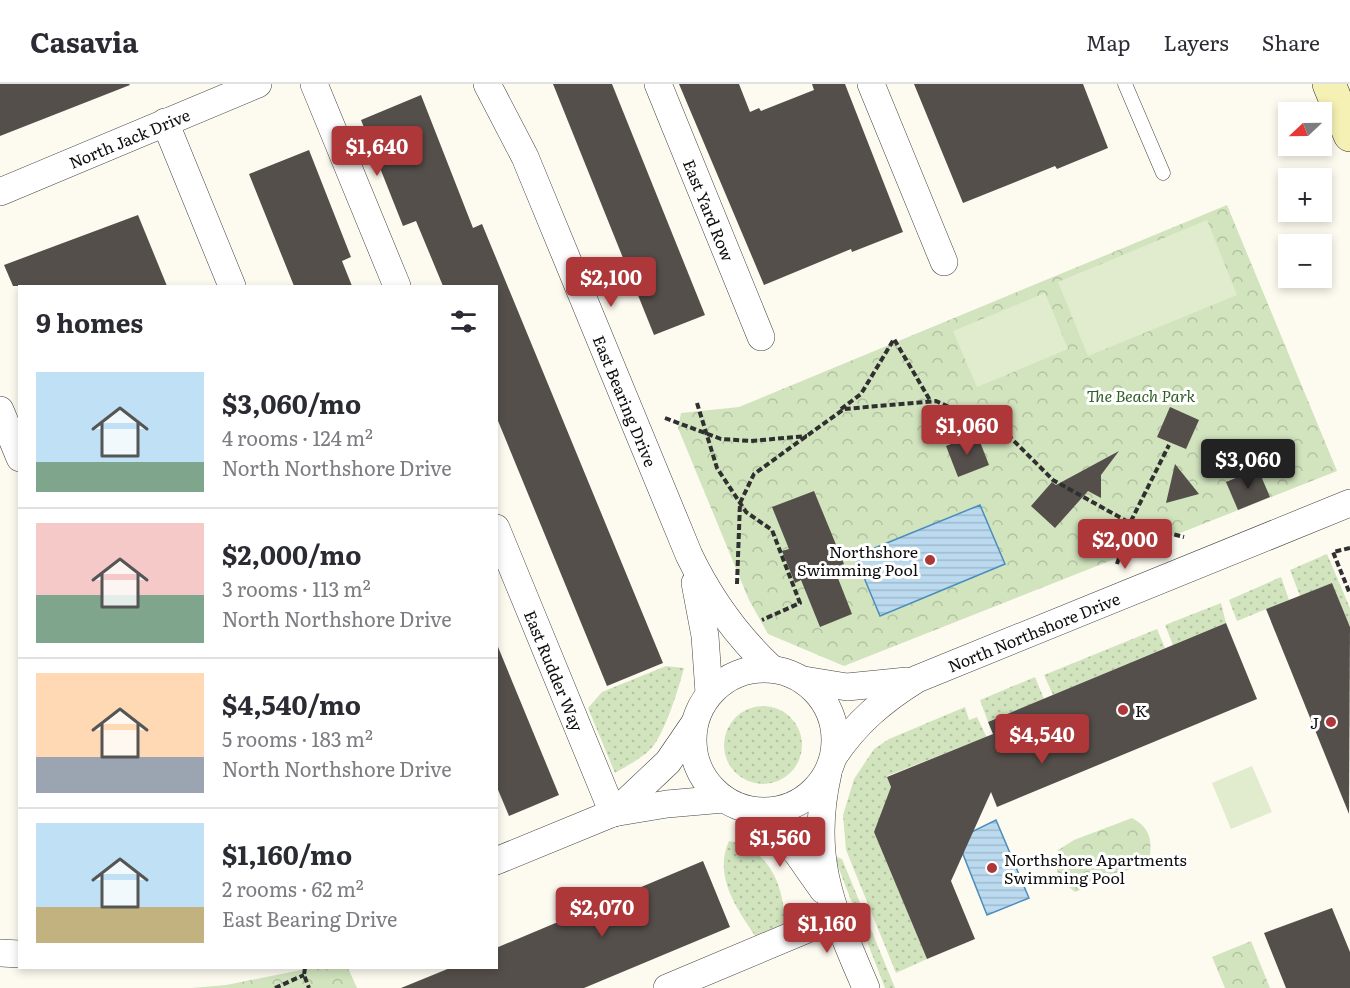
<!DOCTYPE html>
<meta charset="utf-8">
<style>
:root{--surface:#fff;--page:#f2f2f3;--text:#2b2b33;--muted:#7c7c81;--line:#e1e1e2;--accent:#ad3739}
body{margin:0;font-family:Literata,serif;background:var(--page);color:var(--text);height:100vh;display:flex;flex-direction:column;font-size:22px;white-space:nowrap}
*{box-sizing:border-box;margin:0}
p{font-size:20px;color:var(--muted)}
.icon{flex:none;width:33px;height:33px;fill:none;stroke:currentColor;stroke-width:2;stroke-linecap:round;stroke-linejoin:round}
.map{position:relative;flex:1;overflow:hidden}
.panel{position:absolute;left:18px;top:201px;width:480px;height:684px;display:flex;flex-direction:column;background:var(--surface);border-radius:0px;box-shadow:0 3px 9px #0003}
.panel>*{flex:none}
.needle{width:39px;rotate:248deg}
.tools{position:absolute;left:1278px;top:18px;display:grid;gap:12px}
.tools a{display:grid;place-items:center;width:54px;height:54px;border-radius:0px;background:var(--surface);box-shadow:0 3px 9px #0003;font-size:30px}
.price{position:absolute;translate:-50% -51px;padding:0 14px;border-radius:6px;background:var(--accent);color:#fff;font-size:20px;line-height:39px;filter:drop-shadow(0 2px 3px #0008)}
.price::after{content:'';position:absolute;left:50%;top:36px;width:18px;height:14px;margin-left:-9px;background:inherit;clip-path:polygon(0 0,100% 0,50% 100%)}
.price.on{background:#222;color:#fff}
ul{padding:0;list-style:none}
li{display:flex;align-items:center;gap:18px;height:150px;padding:0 18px}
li+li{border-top:2px solid var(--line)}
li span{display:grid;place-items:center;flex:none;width:168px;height:120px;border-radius:0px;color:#555}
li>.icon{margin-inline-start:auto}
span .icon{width:72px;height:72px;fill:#fffc;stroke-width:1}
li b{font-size:26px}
h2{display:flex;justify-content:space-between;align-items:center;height:72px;padding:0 18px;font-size:26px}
header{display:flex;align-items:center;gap:36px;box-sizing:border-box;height:84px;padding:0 30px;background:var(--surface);border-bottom:2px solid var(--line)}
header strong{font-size:28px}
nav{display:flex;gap:33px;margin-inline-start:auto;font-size:21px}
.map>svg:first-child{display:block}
.grass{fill:url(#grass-dots)}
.park{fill:url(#park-crowns)}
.pitch{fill:#e1ecce}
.water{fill:url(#water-rules);stroke:#4b8dbd;stroke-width:1.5}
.building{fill:#554f4b}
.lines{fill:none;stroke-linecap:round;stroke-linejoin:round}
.lane-casing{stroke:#414141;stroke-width:15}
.street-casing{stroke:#414141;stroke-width:28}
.secondary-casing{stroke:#303030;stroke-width:34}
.path{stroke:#303030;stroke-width:4;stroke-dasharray:6 3;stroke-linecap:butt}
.lane{stroke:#fff;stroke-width:14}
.street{stroke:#fff;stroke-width:27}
.secondary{stroke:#f5f0b3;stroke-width:33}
.poi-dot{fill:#ad3739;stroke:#fff;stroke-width:2}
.labels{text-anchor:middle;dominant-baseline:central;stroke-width:6;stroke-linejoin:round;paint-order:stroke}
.street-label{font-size:16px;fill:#0e0e0e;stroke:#fff}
.park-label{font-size:16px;font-style:italic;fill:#305e26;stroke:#fff}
.poi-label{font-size:16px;fill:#0e0e0e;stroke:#fff;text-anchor:end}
</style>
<header>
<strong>Casavia</strong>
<nav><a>Map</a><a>Layers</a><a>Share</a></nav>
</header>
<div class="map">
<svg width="1350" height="904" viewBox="0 0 1350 904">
<defs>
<pattern id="grass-dots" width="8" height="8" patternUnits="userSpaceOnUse" patternTransform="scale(1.5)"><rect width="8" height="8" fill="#d1e4be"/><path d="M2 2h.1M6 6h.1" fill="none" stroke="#b2c2a2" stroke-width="1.8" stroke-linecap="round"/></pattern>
<pattern id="park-crowns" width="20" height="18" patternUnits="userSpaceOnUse" patternTransform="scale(1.5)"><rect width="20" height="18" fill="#d1e4be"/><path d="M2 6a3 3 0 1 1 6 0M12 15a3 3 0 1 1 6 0" fill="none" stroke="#b2c2a2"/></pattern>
<pattern id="water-rules" width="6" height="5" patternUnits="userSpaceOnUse" patternTransform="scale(1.5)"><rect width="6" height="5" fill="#bbdaef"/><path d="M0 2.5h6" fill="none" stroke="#a0bacc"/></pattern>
</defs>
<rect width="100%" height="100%" fill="#fdfbf0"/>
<!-- grass -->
<g class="grass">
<polygon points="1327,470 1350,524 1350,543 1332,499 1300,512 1290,486"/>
<polygon points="1281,493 1289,516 1237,537 1229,516"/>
<polygon points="1221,519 1226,539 1173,561 1165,541"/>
<polygon points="1157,545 1165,564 1053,611 1044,591"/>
<path d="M666,582L684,584C678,606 667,642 654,661C645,673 628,681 615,689L588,624L602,608Z"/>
<polygon points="1035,593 1044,615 988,638 980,616"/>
<circle cx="763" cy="661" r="39"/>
<polygon points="965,623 969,636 977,633 1010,702 971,659 887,692 895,714 874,748 927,875 896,889 846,766 843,731 854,695 874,665 889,655"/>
<path d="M729,757C770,765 784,803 785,840L756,853C737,825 713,792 729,757Z"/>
<polygon points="834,772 842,775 895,904 885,904"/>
</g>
<!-- park -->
<g class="park">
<polygon points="1227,121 1337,387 844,582 768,550 749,516 678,344 681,329 739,323"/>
<path d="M1132,734C1149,743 1152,754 1150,773L1140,781L1075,808C1057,792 1054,790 1058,766L1074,756Z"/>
<polygon points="1251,857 1270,904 1225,904 1212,873"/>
<polygon points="311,884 348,884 357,904 191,904 226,901"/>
</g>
<!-- pitch -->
<g class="pitch">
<polygon points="1207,136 1237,211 1088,272 1058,198"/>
<polygon points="1045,209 1068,265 977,303 953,247"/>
<polygon points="1252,682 1272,728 1231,745 1212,699"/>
</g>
<!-- water -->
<g class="water">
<polygon points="980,421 1005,480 880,532 855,472"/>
<polygon points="996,736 1029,814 987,831 957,755"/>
</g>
<!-- building -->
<g class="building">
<polygon points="0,0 129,0 130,1 0,52"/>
<polygon points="553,0 612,0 705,231 654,251"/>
<polygon points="679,0 739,0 750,28 759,24 761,27 814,6 812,0 845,0 903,148 852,168 851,165 764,201"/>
<polygon points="914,0 1083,0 1108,64 1057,85 1055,82 963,119"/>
<polygon points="421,11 473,144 482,140 663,579 607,602 496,332 496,202 443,202 416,137 403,142 361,36"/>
<polygon points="309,66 351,173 342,177 352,202 294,202 249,90"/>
<polygon points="138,131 167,202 13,202 4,181"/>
<polygon points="1170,323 1199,336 1186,365 1157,353"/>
<polygon points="977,350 989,381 958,393 946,362"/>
<polygon points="1119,367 1101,391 1101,414 1088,407 1055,444 1031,422 1052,398 1056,401"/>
<polygon points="1175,380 1199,410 1166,419"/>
<polygon points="1258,385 1270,413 1238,426 1226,398"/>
<polygon points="814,407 844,480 834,484 852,530 820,543 801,496 795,499 782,467 789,465 772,423"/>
<polygon points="1332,499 1350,543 1349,730 1266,525"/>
<polygon points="1226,539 1257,615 997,723 991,708 951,797 975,855 927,875 874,748 891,703 887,693 993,650 988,638"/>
<polygon points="496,558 559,711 509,732 496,701"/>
<polygon points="703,777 730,843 584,904 401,904 450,884 496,884 496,864"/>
<polygon points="1332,824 1350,868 1350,904 1286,904 1264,849"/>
</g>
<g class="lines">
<!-- lane casing -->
<g class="lane-casing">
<polyline id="lane" points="1125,0 1163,89"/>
</g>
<!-- street casing -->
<g class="street-casing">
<g id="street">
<polyline points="314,0 397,202"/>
<path id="s1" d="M487,0L525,73L689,471C710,515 736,551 771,584"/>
<path id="s2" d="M658,0L761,253"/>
<polyline points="871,0 944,178"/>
<polyline points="165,38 232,202"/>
<path id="s3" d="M0,108L258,0"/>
<polyline points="0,326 20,374"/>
<path id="s4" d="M496,444L613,729"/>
<polyline points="695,499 705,552 709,609"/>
<circle cx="764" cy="656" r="71"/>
<polyline points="804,596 847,603 907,597"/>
<path id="s5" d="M834,672C856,639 883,616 917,595L1350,419"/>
<path d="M828,689C808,776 833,826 866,904"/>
<polyline points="756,727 797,769 823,806"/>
<polyline points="614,729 668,678 694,640"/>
<polyline points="496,777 613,729 667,720 724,715"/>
<polyline points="0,869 20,870"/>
<polyline points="667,904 836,833"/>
</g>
</g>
<!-- secondary casing -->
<g class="secondary-casing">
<polyline id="secondary" points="1329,0 1350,51"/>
</g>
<!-- path -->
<g class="path">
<polyline points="697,319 717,384 746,428 772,446 800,519 762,536"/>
<polyline points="841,325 861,310 894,255 931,318"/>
<polyline points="665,334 721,355 751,357 807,352"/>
<polyline points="1350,464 1333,468 1350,510"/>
<polyline points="1117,480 1130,439 1169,361"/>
<polyline points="737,500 740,419 754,390 844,325 936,317 1006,349 1053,396 1130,439 1184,453"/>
<polyline points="305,884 304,891 309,904"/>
<polyline points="275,904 304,891"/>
</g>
<!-- lane -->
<use href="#lane" class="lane"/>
<!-- street -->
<use href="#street" class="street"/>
<!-- secondary -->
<use href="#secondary" class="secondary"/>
</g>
<!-- markers -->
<g class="poi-dot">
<circle cx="930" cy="476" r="6"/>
<circle cx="1123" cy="626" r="6"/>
<circle cx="1331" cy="638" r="6"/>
<circle cx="992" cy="784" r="6"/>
</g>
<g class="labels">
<!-- street labels -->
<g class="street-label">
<text stroke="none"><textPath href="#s3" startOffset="140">North Jack Drive</textPath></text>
<text stroke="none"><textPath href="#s2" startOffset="136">East Yard Row</textPath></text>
<text stroke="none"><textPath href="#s1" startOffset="346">East Bearing Drive</textPath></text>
<text stroke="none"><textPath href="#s5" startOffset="240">North Northshore Drive</textPath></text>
<text stroke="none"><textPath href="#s4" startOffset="154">East Rudder Way</textPath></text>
</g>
<!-- park labels -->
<g class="park-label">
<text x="1141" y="311">The Beach Park</text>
</g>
<!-- poi labels -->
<g class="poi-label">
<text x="918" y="467">Northshore<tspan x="918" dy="18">Swimming Pool</tspan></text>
<text x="1135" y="626" text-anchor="start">K</text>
<text x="1319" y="638">J</text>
<text x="1004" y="775" text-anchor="start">Northshore Apartments<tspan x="1004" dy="18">Swimming Pool</tspan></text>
</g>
</g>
</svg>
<div class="tools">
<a><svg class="needle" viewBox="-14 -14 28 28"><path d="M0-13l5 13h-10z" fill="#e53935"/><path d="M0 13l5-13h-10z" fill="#7c7c81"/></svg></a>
<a>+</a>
<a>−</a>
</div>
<b class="price" style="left:377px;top:93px">$1,640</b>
<b class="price" style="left:611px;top:224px">$2,100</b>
<b class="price" style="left:967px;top:372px">$1,060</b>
<b class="price on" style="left:1248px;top:406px">$3,060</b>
<b class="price" style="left:1125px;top:486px">$2,000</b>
<b class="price" style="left:1042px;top:681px">$4,540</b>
<b class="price" style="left:780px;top:784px">$1,560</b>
<b class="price" style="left:602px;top:854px">$2,070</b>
<b class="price" style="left:827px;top:870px">$1,160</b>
<section class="panel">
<h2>9 homes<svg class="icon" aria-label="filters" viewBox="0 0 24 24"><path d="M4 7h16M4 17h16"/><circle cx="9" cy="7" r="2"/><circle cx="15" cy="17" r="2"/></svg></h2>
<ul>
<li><span style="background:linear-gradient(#bfe0f5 75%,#7fa58c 0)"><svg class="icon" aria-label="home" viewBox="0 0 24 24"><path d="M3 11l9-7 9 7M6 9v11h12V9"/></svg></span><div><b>$3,060/mo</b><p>4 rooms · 124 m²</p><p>North Northshore Drive</p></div></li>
<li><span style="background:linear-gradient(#f6c9c9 60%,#7fa58c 0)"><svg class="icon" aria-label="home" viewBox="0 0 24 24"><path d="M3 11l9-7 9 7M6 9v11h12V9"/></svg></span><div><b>$2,000/mo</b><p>3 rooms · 113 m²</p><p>North Northshore Drive</p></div></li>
<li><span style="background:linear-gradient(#ffd9b3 70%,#9aa5b1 0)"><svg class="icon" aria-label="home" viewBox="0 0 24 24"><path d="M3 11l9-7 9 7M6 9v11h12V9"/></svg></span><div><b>$4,540/mo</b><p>5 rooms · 183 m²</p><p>North Northshore Drive</p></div></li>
<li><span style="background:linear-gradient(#bfe0f5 70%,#c2b280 0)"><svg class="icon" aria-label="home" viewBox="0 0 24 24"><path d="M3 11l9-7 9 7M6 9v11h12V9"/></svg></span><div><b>$1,160/mo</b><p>2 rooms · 62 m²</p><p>East Bearing Drive</p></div></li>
</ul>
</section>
</div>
